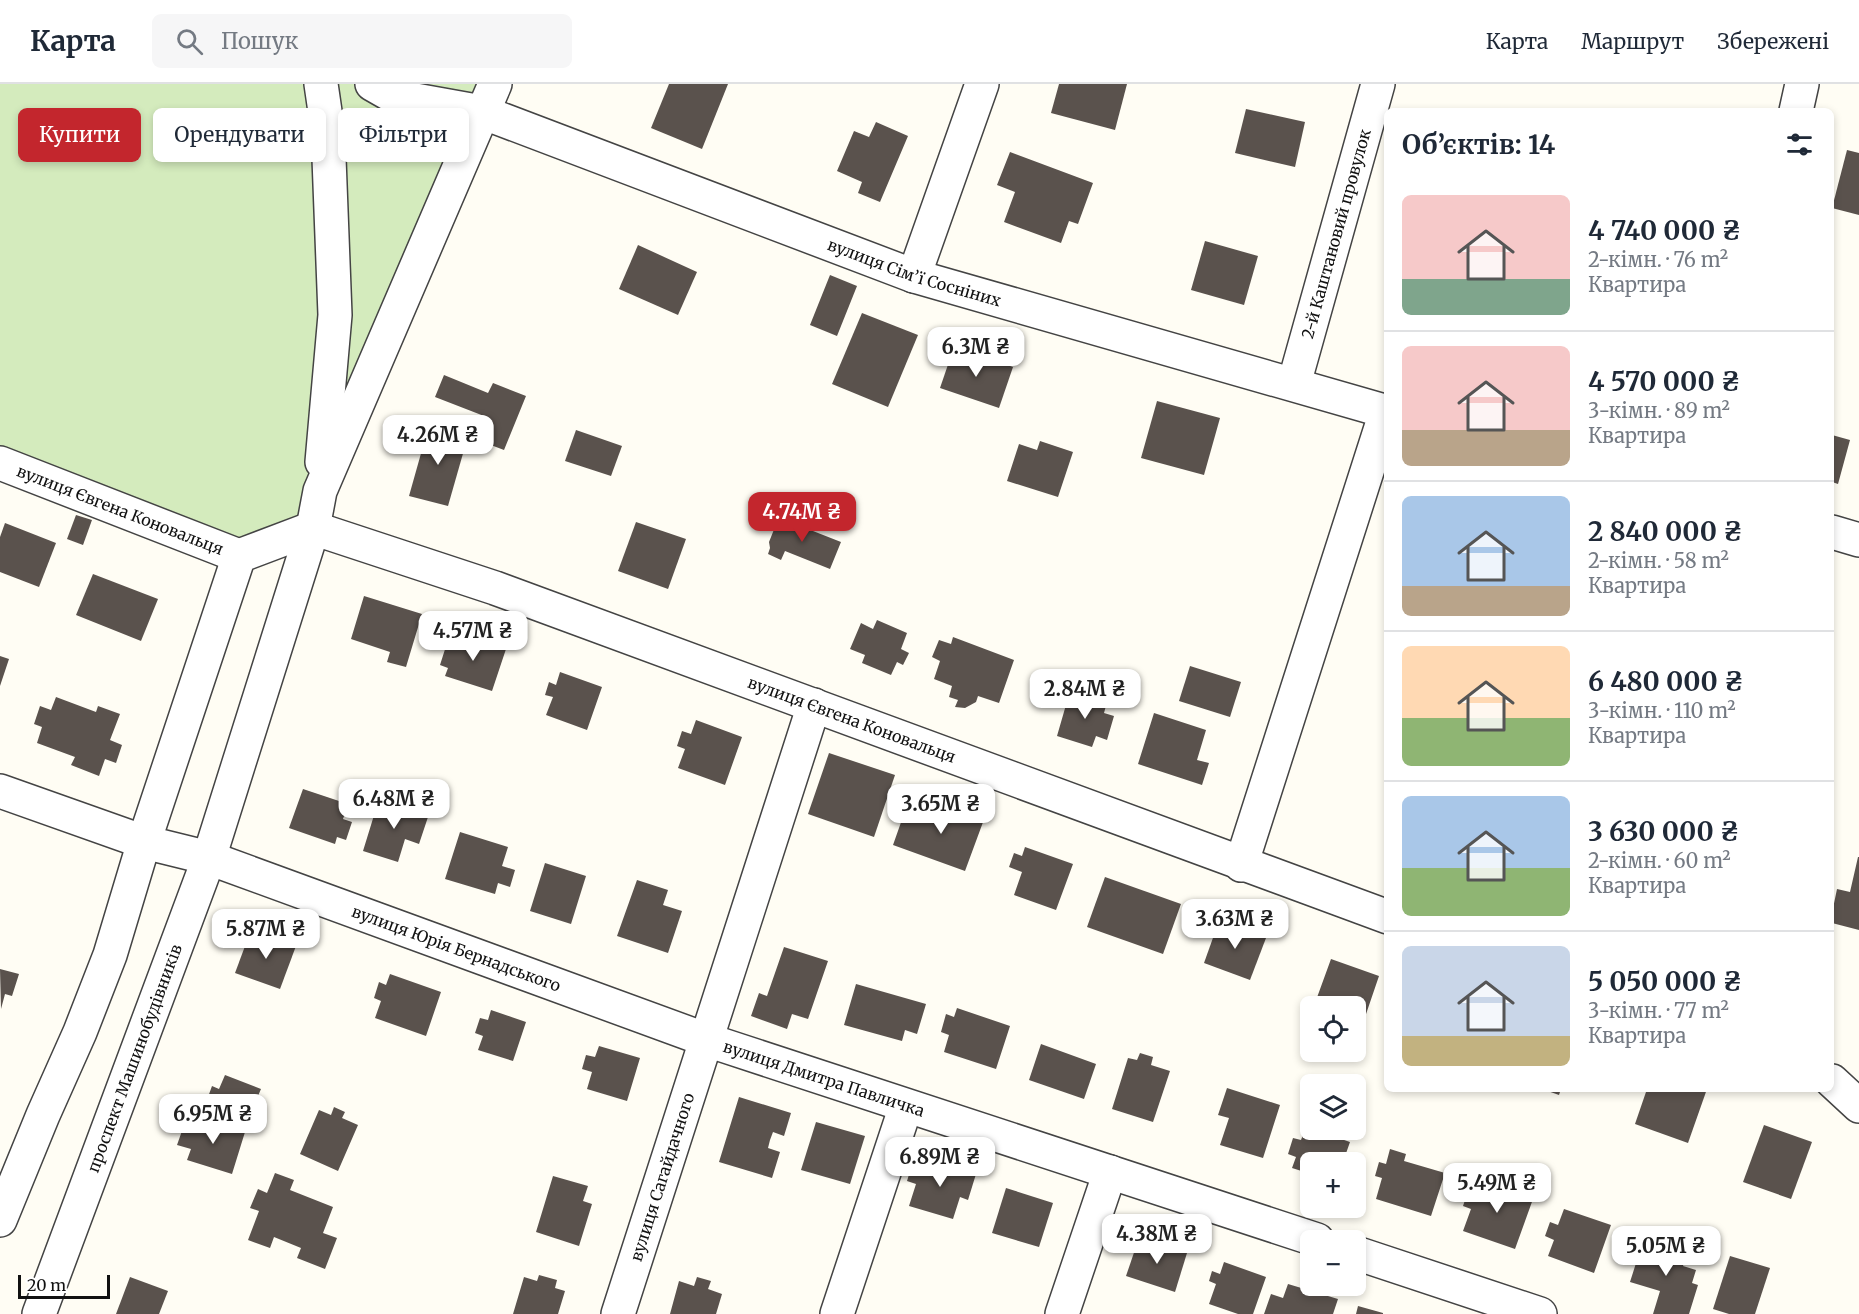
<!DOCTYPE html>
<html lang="uk">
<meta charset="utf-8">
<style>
:root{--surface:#fff;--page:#f6f6f7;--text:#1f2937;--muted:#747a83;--line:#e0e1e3;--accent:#c3262d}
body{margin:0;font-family:Merriweather,serif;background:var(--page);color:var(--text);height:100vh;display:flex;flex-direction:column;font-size:22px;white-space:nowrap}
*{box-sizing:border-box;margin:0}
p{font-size:20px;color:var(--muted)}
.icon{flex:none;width:33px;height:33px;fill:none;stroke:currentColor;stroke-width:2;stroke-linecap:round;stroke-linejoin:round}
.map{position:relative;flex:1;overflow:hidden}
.sheet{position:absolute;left:1384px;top:24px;width:450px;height:984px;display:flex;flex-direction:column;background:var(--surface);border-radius:9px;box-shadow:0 3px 9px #0003}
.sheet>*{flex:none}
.banner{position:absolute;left:18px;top:24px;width:570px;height:54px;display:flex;gap:12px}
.tools{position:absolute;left:1300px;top:912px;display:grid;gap:12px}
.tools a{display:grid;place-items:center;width:66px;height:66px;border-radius:9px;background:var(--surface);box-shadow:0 3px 9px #0003;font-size:30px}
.scale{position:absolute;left:18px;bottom:15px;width:92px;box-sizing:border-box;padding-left:6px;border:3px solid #111;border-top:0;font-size:16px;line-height:21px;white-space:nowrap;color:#111;-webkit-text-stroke:4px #fff;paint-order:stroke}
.price{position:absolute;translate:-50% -51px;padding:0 14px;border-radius:12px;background:#fff;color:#222;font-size:20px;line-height:39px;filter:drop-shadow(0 2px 3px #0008)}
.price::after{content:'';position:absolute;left:50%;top:36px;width:18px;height:14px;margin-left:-9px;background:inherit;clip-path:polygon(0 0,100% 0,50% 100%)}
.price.selected{background:var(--accent);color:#fff}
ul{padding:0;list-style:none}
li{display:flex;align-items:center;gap:18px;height:150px;padding:0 18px}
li+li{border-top:2px solid var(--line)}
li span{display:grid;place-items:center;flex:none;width:168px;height:120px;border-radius:9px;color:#555}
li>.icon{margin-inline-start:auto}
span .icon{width:72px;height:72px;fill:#fffc;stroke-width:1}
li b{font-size:26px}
h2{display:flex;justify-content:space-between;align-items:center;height:72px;padding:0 18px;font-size:26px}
.pill{padding:0 21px;border-radius:9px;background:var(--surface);box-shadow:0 3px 9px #0003;font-size:21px;line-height:54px}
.pill.selected{background:var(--accent);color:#fff}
header{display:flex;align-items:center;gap:36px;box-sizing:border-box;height:84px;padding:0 30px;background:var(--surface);border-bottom:2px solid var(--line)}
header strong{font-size:28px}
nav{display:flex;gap:33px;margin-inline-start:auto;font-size:21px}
.search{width:420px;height:54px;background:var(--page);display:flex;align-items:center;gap:15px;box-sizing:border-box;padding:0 21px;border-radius:9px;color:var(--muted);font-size:22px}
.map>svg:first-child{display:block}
.green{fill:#d4ebbd}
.building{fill:#5a524d}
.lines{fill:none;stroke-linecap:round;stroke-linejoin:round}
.minor-casing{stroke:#444;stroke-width:36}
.minor{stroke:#fff;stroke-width:33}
.labels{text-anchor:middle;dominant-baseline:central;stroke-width:6;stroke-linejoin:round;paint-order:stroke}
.street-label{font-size:16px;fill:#111;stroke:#fff}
</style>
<header>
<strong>Карта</strong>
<div class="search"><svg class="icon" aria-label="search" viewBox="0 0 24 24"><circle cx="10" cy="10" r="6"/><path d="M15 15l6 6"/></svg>Пошук</div>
<nav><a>Карта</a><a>Маршрут</a><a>Збережені</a></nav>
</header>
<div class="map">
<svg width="1859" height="1230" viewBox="0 0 1859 1230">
<rect width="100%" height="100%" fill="#fffdf4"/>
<!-- green -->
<polygon class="green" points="0,0 495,0 306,442 247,461 0,372"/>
<!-- building -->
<g class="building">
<polygon points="669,0 728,0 702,65 651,44"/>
<polygon points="1059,0 1127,0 1115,46 1051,29"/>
<polygon points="1246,25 1305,38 1295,83 1235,69"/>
<polygon points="876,38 908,52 880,118 858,109 862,98 837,87 854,47 869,53"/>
<polygon points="1847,66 1859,69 1859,131 1832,124"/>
<polygon points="1010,68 1093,99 1078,140 1069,137 1061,159 1004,138 1015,108 997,101"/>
<polygon points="1205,157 1258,172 1244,221 1191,206"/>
<polygon points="638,161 697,188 678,231 619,205"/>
<polygon points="830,191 857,202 837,252 810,241"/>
<polygon points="862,229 918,251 888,323 832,300"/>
<polygon points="954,263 1013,283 999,324 940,304"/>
<polygon points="444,291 488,309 493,299 526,312 504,366 475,355 484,332 435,313"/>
<polygon points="1157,317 1220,334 1204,391 1141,374"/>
<polygon points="429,341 468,352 448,422 409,412"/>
<polygon points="576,346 622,362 611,392 565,377"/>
<polygon points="1832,351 1850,356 1838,400 1832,398"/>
<polygon points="1040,357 1073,368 1058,413 1007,397 1019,360 1037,366"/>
<polygon points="784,428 792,432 790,438 841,458 830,485 785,467 781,476 768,470 770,464 769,458 779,433 781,434"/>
<polygon points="76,431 92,436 83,461 67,455"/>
<polygon points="636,438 686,455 668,505 618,487"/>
<polygon points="5,439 56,459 39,503 0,488 0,453"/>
<polygon points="93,490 158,515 141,557 76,531"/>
<polygon points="364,512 422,530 406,583 387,578 390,568 351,555"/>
<polygon points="877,536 907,549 901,565 909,569 903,581 897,578 891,591 862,579 865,571 850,565 861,539 873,545"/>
<polygon points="460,549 506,565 492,607 445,592 448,584 440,581 447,559 456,562"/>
<polygon points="953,553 1014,576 999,619 978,612 976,618 965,624 955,623 958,616 949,613 952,602 934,595 940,577 932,573 939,556 951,560"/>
<polygon points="0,572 9,575 0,602"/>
<polygon points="1190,582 1241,598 1230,633 1179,617"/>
<polygon points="560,588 602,603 587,646 546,631 553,613 545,611 549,598 556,601"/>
<polygon points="1070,607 1107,618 1104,629 1114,632 1107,656 1096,652 1092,663 1057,652"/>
<polygon points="56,613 96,628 98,622 120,630 110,656 122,661 116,679 105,675 99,692 71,681 75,673 37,659 42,643 34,640 40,622 51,626"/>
<polygon points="1154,629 1206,646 1197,676 1209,679 1202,701 1138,680"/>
<polygon points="696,636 742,653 725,701 678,684 685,665 677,662 682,647 691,650"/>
<polygon points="829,669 895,691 874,753 808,730"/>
<polygon points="303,705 348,720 343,735 352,738 346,756 337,753 335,760 289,744"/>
<polygon points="379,715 429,730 419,760 405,755 398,778 363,767"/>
<polygon points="958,719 986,730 965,787 893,761 905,727 915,731 918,721 953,734"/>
<polygon points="460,748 508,763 502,782 515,786 510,803 498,799 495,810 445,795"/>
<polygon points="1025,763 1073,780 1056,826 1014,811 1022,788 1009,783 1014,769 1022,772"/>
<polygon points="1858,773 1859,773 1859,846 1832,839 1832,829 1837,805 1850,808"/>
<polygon points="545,779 586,792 571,840 530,827"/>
<polygon points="1105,793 1181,820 1163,870 1087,843"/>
<polygon points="637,796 668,806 663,821 682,827 668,869 617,852"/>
<polygon points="1219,837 1266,854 1250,896 1204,879"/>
<polygon points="251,846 296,862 280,905 235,889"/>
<polygon points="784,863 828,877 808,935 792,930 787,945 751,932 759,909 767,912"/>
<polygon points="1331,875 1379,892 1364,936 1356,933 1356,922 1326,922 1315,919"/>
<polygon points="0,885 19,890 12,912 5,910 1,925"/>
<polygon points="390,890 441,908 426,952 375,934 381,917 374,914 379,898 386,901"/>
<polygon points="856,900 926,920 917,950 905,946 902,957 844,941"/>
<polygon points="957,924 1010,942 996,985 944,968 949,951 941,948 946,930 954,933"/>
<polygon points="491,926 526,938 513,977 478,966 483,952 475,949 480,934 488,936"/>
<polygon points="1041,960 1096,980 1084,1015 1029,996"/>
<polygon points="599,962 640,974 627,1017 587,1005 592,988 582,985 586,971 595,973"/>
<polygon points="1140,969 1153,973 1151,981 1170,987 1153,1038 1112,1025 1128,974 1137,976"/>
<polygon points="225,991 261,1005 252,1026 224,1014 218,1017 208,1013 212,1002 219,1005"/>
<polygon points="1227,1004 1280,1021 1263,1074 1220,1061 1229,1034 1218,1031"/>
<polygon points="1542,1005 1561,1005 1559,1011"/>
<polygon points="1647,1005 1707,1005 1688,1059 1635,1040"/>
<polygon points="739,1013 791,1029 784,1052 773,1048 770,1056 768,1064 780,1068 772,1094 719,1078"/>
<polygon points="334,1023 345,1028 342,1034 358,1041 338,1087 300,1070 319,1026 331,1031"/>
<polygon points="200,1034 245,1048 232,1090 187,1076 191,1065 177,1061 183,1044 196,1048"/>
<polygon points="816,1038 865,1052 850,1100 801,1086"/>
<polygon points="1764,1041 1812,1058 1791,1115 1743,1098"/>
<polygon points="1306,1043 1350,1058 1343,1078 1311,1078 1311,1090 1292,1084 1296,1073 1288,1070 1293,1054 1301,1056"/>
<polygon points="1390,1065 1406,1070 1404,1077 1445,1089 1431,1132 1376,1115 1382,1094 1375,1092 1379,1078 1386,1080"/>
<polygon points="924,1074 976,1090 968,1116 960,1113 953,1135 909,1122 916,1100 907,1097 911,1084 920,1087"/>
<polygon points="275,1089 294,1096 290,1106 333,1123 323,1149 337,1154 325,1185 297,1174 301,1164 274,1153 270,1164 248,1156 259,1127 250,1124 258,1105 267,1109"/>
<polygon points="553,1092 588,1102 583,1117 592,1120 579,1162 536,1148"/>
<polygon points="1480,1097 1533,1115 1515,1165 1463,1147 1471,1125 1463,1122 1468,1107 1476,1109"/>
<polygon points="1006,1104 1053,1119 1039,1163 992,1149"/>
<polygon points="1564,1125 1611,1141 1594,1189 1548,1172 1554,1156 1545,1152 1550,1138 1558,1141"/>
<polygon points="1139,1154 1187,1169 1175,1208 1126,1192"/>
<polygon points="1644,1154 1688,1167 1683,1182 1696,1186 1692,1199 1698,1201 1689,1230 1653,1230 1660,1207 1630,1198"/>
<polygon points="1730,1172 1770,1184 1755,1230 1729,1230 1713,1225"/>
<polygon points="1224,1178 1266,1193 1253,1230 1238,1230 1209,1220 1216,1200 1209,1197 1212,1187 1220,1190"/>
<polygon points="539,1191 557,1196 555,1204 565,1207 558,1230 513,1230 524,1193 537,1197"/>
<polygon points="130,1193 168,1207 159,1230 116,1230"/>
<polygon points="697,1193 711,1197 708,1205 722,1210 716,1230 670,1230 679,1197 694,1202"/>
<polygon points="1288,1200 1338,1215 1333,1230 1264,1230 1271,1210 1283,1214"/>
<polygon points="1358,1222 1383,1229 1383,1230 1356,1230"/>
</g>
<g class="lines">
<!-- minor casing -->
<g class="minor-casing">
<g id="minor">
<polyline points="321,0 328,48 335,231 322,378"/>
<path id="s1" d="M372,0L393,12L482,28L914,192L1388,328"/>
<polyline points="1796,27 1802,0"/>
<polyline points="914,192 982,0"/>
<path id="s2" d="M1294,300L1378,0"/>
<path id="s3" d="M0,379L239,472"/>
<path id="s4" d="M313,444L495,504L1388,833"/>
<polyline points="1832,448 1859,456"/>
<path id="s5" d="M0,707L144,758L209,774L707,956L1317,1156"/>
<polyline points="1241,781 1386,328"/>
<polyline points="1832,997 1859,1022"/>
<polyline points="0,1136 43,1031 80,948 110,871 144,758 239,472 313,444"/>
<polyline points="1356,1169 1540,1230"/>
<path id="s6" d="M39,1230L209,774L313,444L320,407L495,0"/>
<path id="s7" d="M618,1230L814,621"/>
<polyline points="837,1230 906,1022"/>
<polyline points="1062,1230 1110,1088"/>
</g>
</g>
<!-- minor -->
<use href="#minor" class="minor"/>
</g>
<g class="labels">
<!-- street labels -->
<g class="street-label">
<text stroke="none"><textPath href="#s2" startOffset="156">2-й Каштановий провулок</textPath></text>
<text stroke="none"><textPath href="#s1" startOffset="576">вулиця Сім’ї Сосніних</textPath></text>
<text stroke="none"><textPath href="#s3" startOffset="129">вулиця Євгена Коновальця</textPath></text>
<text stroke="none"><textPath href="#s4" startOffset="572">вулиця Євгена Коновальця</textPath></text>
<text stroke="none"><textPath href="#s5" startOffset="483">вулиця Юрія Бернадського</textPath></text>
<text stroke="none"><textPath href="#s6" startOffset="273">проспект Машинобудівників</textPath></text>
<text stroke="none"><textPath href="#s5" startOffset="873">вулиця Дмитра Павличка</textPath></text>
<text stroke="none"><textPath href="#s7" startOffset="144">вулиця Сагайдачного</textPath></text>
</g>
</g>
</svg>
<div class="tools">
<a><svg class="icon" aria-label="locate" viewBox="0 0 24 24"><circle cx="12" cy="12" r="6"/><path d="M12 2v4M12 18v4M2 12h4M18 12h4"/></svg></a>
<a><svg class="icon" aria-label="layers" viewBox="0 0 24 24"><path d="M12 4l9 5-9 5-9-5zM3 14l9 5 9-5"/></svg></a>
<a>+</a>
<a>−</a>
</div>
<div class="scale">20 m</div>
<b class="price" style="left:976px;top:294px">6.3M ₴</b>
<b class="price" style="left:438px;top:382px">4.26M ₴</b>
<b class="price selected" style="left:802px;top:459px">4.74M ₴</b>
<b class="price" style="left:473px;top:578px">4.57M ₴</b>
<b class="price" style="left:1085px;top:636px">2.84M ₴</b>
<b class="price" style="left:394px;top:746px">6.48M ₴</b>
<b class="price" style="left:941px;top:751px">3.65M ₴</b>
<b class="price" style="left:1235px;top:866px">3.63M ₴</b>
<b class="price" style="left:266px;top:876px">5.87M ₴</b>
<b class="price" style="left:213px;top:1061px">6.95M ₴</b>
<b class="price" style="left:940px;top:1104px">6.89M ₴</b>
<b class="price" style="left:1497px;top:1130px">5.49M ₴</b>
<b class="price" style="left:1157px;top:1181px">4.38M ₴</b>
<b class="price" style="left:1666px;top:1193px">5.05M ₴</b>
<div class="banner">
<a class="pill selected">Купити</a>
<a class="pill">Орендувати</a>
<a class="pill">Фільтри</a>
</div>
<section class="sheet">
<h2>Об’єктів: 14<svg class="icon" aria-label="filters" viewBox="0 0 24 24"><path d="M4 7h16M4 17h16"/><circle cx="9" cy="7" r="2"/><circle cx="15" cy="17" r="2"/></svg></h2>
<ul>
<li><span style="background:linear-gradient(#f6c9c9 70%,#7fa58c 0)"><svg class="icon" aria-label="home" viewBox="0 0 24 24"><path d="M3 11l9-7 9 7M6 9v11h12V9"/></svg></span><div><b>4 740 000 ₴</b><p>2-кімн. · 76 m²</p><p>Квартира</p></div></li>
<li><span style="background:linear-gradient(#f6c9c9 70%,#b9a48a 0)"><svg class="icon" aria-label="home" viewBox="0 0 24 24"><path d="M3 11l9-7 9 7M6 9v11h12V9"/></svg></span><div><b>4 570 000 ₴</b><p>3-кімн. · 89 m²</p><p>Квартира</p></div></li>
<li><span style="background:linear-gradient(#a9c7e8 75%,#b9a48a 0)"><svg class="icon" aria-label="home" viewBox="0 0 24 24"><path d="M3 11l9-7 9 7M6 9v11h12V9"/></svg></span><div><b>2 840 000 ₴</b><p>2-кімн. · 58 m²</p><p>Квартира</p></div></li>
<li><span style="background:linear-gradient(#ffd9b3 60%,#8fb573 0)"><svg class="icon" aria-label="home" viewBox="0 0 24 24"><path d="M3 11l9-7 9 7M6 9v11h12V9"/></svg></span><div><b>6 480 000 ₴</b><p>3-кімн. · 110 m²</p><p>Квартира</p></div></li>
<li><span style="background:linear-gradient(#a9c7e8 60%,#8fb573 0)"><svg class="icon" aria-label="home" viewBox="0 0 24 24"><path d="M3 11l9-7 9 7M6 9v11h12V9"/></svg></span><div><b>3 630 000 ₴</b><p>2-кімн. · 60 m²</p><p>Квартира</p></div></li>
<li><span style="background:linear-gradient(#c9d6e8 75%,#c2b280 0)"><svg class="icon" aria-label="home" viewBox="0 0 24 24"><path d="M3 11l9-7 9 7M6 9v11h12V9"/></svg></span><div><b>5 050 000 ₴</b><p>3-кімн. · 77 m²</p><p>Квартира</p></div></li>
</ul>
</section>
</div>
